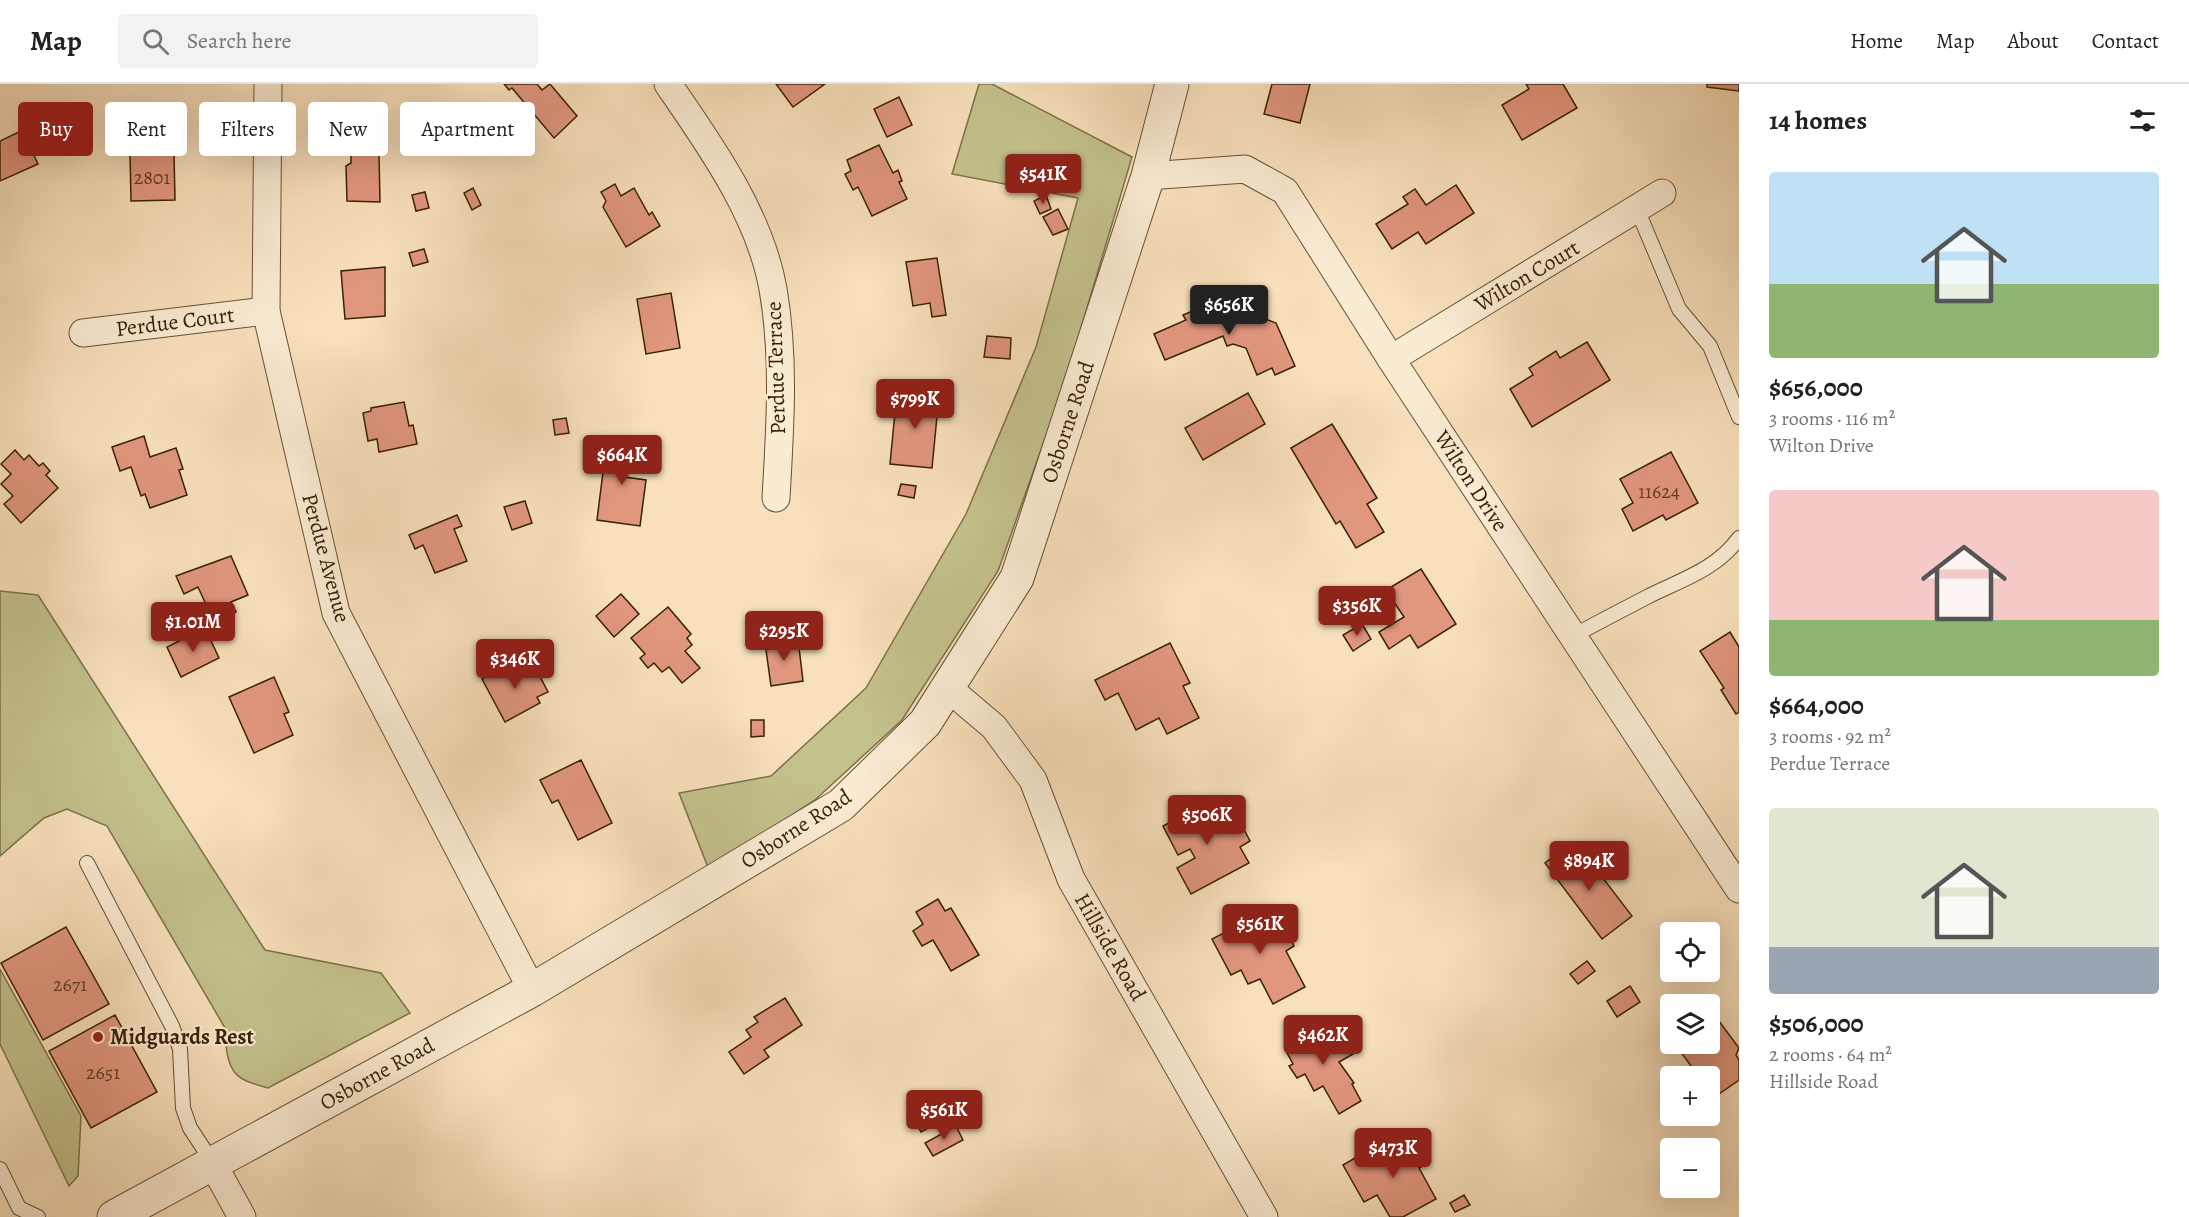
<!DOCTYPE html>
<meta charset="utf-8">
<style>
:root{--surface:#fff;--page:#f2f2f2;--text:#222;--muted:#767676;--line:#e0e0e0;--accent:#8f2418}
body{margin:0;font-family:Alegreya,serif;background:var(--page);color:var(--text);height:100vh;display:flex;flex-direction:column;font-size:22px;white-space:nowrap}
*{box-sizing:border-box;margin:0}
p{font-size:20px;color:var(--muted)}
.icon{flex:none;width:33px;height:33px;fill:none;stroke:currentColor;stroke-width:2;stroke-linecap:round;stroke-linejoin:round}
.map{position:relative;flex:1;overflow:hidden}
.details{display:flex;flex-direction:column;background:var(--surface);width:450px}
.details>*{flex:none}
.banner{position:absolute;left:18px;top:18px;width:570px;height:54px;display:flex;gap:12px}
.controls{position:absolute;left:1660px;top:838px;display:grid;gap:12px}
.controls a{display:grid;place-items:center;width:60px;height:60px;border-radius:6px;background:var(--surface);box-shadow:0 6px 24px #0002;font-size:30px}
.price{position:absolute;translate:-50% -51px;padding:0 14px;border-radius:6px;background:var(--accent);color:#fff;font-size:20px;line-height:39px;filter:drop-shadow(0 2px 3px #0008)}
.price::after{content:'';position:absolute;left:50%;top:36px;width:18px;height:14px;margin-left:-9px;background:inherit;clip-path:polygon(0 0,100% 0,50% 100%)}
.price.active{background:#222;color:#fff}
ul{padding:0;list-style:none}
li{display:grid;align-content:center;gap:12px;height:318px;padding:0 30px}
li span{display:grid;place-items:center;height:186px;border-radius:6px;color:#555}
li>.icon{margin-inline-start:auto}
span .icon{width:108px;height:108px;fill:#fffc;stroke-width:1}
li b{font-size:26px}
h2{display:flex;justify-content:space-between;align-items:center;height:72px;padding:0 30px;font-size:26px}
.pill{padding:0 21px;border-radius:6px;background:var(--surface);box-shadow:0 6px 24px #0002;font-size:21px;line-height:54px}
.pill.active{background:var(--accent);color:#fff}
header{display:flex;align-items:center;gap:36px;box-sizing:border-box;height:84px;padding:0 30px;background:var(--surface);border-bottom:2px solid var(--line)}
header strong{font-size:28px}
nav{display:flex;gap:33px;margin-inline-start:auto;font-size:21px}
.search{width:420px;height:54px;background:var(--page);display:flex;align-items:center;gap:15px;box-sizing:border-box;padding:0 21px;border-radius:6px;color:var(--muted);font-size:22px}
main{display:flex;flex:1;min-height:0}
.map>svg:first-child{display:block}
.green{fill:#c3c18c;stroke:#7e7148;stroke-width:1.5}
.building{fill:#e1967e;stroke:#382104;stroke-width:1.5}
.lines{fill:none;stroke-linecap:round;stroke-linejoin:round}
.service-casing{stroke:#685132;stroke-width:16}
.minor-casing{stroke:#685132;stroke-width:29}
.tertiary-casing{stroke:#685132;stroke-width:35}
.service{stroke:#faebd3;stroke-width:14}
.minor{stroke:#faebd3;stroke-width:27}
.tertiary{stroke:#faebd3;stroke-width:33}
.poi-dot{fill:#8f2418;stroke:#faebd3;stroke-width:2}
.labels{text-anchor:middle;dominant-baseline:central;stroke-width:4.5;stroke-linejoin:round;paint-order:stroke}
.number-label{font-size:20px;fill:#623e22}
.street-label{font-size:22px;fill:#382104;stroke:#faebd3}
.poi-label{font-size:22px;font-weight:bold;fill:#382104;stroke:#faebd3;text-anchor:start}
</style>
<header>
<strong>Map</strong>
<div class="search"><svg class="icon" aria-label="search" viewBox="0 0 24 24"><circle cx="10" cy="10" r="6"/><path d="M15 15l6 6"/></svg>Search here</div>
<nav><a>Home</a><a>Map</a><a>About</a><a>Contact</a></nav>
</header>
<main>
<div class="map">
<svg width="1739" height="1133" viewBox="0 0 1739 1133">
<rect width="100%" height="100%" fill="#f8e0bc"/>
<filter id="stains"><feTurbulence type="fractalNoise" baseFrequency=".00333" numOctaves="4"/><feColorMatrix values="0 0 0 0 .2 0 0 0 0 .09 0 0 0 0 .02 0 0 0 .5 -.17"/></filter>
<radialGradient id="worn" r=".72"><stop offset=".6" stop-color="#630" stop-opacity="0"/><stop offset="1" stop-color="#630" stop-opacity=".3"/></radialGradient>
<!-- green -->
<g class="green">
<polygon points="979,0 992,0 1132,73 1064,301 998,487 902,636 815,716 709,786 679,709 771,692 866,604 966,430 1036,263 1078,114 952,90"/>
<path d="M0,507L38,511L265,866L381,889L410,929L268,1004C239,996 229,992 226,961L232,956L107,742L67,725L44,734L0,772Z"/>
<polygon points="0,885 81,1032 78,1092 69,1102 0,960"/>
</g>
<!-- building -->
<g class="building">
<polygon points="504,0 537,0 542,6 550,0 577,32 554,54 512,4 509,6"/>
<polygon points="776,0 825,0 793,23"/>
<polygon points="1272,0 1310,0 1300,39 1264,30"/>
<polygon points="1526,0 1563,0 1577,24 1522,56 1502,21 1529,5"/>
<polygon points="1707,0 1739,0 1739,7 1707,3"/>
<polygon points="899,13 912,41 887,53 874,25"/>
<polygon points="164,25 165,58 159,58 159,70 174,70 175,116 131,117 130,69 142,69 142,56 128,56 127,26"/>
<polygon points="21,47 24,54 36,49 43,65 33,69 38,80 0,97 0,57"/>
<polygon points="879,61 893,89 898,86 902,97 899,98 907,115 872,132 858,103 853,106 845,90 851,87 847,76"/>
<polygon points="351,71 379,71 380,118 347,117 346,82 351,79"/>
<polygon points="615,100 621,112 634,104 649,131 652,128 660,142 626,163 603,123 606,117 601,108"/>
<polygon points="1456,101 1474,129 1426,160 1418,148 1392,165 1376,140 1408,120 1403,113 1415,105 1426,121"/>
<polygon points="473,104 481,121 472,126 464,109"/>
<polygon points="425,108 429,124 416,127 412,111"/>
<polygon points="1046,111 1051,125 1040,130 1034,117"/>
<polygon points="1058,125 1068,145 1053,151 1043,133"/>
<polygon points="424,165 428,178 413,182 409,169"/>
<polygon points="937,174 946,231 932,233 930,219 913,222 906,178"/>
<polygon points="385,183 385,232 345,235 341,187"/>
<polygon points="671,209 680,264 646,270 637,215"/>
<polygon points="1225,213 1228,221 1276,239 1295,282 1275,291 1272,284 1257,291 1246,264 1233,260 1227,262 1223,252 1165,276 1154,250 1186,236 1183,231"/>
<polygon points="987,252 1011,254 1010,275 984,273"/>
<polygon points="1587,258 1610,296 1532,343 1510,305 1533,291 1529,284 1556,267 1560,274"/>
<polygon points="897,308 939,312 932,384 890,380"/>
<polygon points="1248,309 1265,340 1203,376 1185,344"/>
<polygon points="404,318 409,342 413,341 417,360 379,368 377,355 368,357 363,329 371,327 371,324"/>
<polygon points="566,334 569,349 555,351 553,336"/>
<polygon points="1332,340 1377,414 1367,420 1384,448 1356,464 1340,437 1336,440 1291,364"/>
<polygon points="144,352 150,373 176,364 183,385 179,386 187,411 150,424 145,410 141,412 131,383 120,387 112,363"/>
<polygon points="614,354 641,357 637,383 626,382 625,393 646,396 640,442 597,436 603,388 607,389 609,377 611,377"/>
<polygon points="15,366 24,376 29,371 39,382 43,379 50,387 46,391 58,404 21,439 4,420 13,412 1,400 11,390 1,380"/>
<polygon points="1671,368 1698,419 1666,436 1663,431 1633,447 1622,425 1633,419 1620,395"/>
<polygon points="901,400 916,402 914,414 898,411"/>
<polygon points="525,417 532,439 512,446 504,423"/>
<polygon points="457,431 462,442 454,445 467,477 435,489 423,461 415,465 409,451"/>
<polygon points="231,472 248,511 231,518 236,528 214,538 198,503 184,510 176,492"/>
<polygon points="1421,485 1456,540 1418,564 1410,551 1389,565 1379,548 1404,533 1386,506"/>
<polygon points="621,510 639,530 614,553 596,532"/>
<polygon points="668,523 691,550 687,554 692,561 685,567 700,584 682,599 669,583 662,588 654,579 648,584 640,574 645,570 631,554"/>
<polygon points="1362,540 1371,555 1353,567 1343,551"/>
<polygon points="205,544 219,574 181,593 167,563"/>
<polygon points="1730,548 1739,563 1739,628 1736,630 1721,606 1724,604 1700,567"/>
<polygon points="798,555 803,597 771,602 765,559"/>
<polygon points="1170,559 1190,599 1183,602 1199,634 1167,650 1159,634 1136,646 1118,609 1105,616 1095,596"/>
<polygon points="518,576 526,590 536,585 548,608 537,613 540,619 505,638 482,595"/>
<polygon points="274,593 289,628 284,630 293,651 254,669 229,613"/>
<polygon points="751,636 764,636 764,652 751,653"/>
<polygon points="581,676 612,739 578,756 558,716 552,719 540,696"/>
<polygon points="1210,717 1225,746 1240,738 1250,757 1240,763 1249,779 1191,810 1177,784 1195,774 1190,765 1178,771 1163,742"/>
<polygon points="1570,760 1589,784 1593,781 1632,832 1602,855 1545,779"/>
<polygon points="938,815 945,827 951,824 979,871 951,887 933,856 922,862 913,847 923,840 916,828"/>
<polygon points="1253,823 1266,847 1282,838 1294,862 1286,867 1305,903 1273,920 1260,895 1248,900 1241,886 1231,891 1212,855 1228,847 1223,839"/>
<polygon points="66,843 109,920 43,956 1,879"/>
<polygon points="1587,877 1595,887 1578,900 1570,890"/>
<polygon points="1630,902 1640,918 1617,933 1607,917"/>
<polygon points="785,914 802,941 764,966 769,973 744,990 729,968 751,953 746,946 758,938 754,933"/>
<polygon points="1710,925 1739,964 1736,971 1739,976 1739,996 1719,1010 1710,993 1699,993 1675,960 1710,960"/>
<polygon points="115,931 157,1008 91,1044 49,967"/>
<polygon points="1317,938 1330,962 1344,954 1353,970 1339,978 1354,999 1352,1000 1361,1017 1339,1030 1323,1002 1314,1007 1305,990 1297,994 1289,982 1293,980 1285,965 1294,960 1290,954"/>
<polygon points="1671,939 1671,955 1663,945"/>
<polygon points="930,1027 937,1039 921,1048 915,1036"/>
<polygon points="956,1042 963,1056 933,1072 925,1059"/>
<polygon points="1405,1057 1409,1065 1420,1059 1430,1078 1419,1084 1436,1115 1403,1133 1390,1133 1377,1111 1364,1118 1343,1081 1372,1064 1377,1073"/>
<polygon points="1464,1111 1470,1121 1455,1128 1450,1119"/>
</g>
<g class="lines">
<!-- service casing -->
<g class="service-casing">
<g id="service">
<polyline points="1637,125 1679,225 1710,262 1739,333"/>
<path d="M1573,552C1597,539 1622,526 1647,513C1680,496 1716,486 1739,454"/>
<polyline points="87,779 172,942 180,965 183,1024 190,1044 213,1079"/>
<polyline points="0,1085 19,1124 38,1133"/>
</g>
</g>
<!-- minor casing -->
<g class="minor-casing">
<g id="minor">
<polyline points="268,0 266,227 336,529 532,906"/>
<path d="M668,0C710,61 760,131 773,205C785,274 780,345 776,414"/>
<polyline points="1148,92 1245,85 1285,107 1391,275 1739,805"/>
<polyline points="83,249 266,227"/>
<polyline points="1391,275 1662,109"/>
<polyline points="948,604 994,643 1033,696 1071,795 1264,1133"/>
<polyline points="213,1080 242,1133"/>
</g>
</g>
<!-- tertiary casing -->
<g class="tertiary-casing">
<polyline id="tertiary" points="114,1133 532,906 841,721 925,639 1017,494 1148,92 1172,0"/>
</g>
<!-- service -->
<use href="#service" class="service"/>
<!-- minor -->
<use href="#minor" class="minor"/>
<!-- tertiary -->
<use href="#tertiary" class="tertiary"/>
</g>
<!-- markers -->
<circle class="poi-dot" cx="98" cy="953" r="6"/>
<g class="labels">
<!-- number labels -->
<g class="number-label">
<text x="152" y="93">2801</text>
<text x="1659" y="407">11624</text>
<text x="70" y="900">2671</text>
<text x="103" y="988">2651</text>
</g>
<!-- street labels -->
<g class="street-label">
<text transform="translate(1527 192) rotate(-31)">Wilton Court</text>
<text transform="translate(175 238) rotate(-7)">Perdue Court</text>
<text transform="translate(776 284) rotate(-92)">Perdue Terrace</text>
<text transform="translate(1068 338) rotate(-72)">Osborne Road</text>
<text transform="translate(1471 397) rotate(57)">Wilton Drive</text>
<text transform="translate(326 474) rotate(75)">Perdue Avenue</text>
<text transform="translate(796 745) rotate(-33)">Osborne Road</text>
<text transform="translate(1110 863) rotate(60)">Hillside Road</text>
<text transform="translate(377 990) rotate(-29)">Osborne Road</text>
</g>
<!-- poi labels -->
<g class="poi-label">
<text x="110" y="953">Midguards Rest</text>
</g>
</g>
<rect width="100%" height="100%" filter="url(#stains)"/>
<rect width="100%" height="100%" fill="url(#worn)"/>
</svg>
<div class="controls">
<a><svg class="icon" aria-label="locate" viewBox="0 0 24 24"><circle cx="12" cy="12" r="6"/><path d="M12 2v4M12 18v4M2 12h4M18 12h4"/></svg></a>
<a><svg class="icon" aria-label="layers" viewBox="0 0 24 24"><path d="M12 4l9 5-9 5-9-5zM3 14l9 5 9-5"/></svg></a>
<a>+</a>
<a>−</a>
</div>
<b class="price" style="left:1043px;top:121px">$541K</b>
<b class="price active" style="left:1229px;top:252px">$656K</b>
<b class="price" style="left:915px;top:346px">$799K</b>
<b class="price" style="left:622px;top:402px">$664K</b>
<b class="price" style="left:1357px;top:553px">$356K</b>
<b class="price" style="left:193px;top:569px">$1.01M</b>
<b class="price" style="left:784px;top:578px">$295K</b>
<b class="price" style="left:515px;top:606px">$346K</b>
<b class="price" style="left:1207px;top:762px">$506K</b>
<b class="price" style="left:1589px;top:808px">$894K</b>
<b class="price" style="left:1260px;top:871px">$561K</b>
<b class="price" style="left:1323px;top:982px">$462K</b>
<b class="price" style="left:944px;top:1057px">$561K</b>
<b class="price" style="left:1393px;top:1095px">$473K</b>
<div class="banner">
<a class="pill active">Buy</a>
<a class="pill">Rent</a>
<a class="pill">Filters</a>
<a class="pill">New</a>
<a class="pill">Apartment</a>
</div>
</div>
<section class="details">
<h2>14 homes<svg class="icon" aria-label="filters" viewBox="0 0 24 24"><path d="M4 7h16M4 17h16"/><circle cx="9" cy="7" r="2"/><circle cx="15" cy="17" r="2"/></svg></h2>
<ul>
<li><span style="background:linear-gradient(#bfe0f5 60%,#8fb573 0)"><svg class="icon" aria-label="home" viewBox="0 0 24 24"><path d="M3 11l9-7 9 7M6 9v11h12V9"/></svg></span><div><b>$656,000</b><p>3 rooms · 116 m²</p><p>Wilton Drive</p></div></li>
<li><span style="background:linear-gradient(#f6c9c9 70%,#8fb573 0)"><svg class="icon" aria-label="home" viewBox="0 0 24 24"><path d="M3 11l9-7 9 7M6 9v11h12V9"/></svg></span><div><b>$664,000</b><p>3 rooms · 92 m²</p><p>Perdue Terrace</p></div></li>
<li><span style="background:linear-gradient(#dfe7d0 75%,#9aa5b1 0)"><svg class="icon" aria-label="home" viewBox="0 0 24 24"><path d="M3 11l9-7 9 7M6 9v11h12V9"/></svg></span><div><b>$506,000</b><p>2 rooms · 64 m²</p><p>Hillside Road</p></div></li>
</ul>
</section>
</main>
